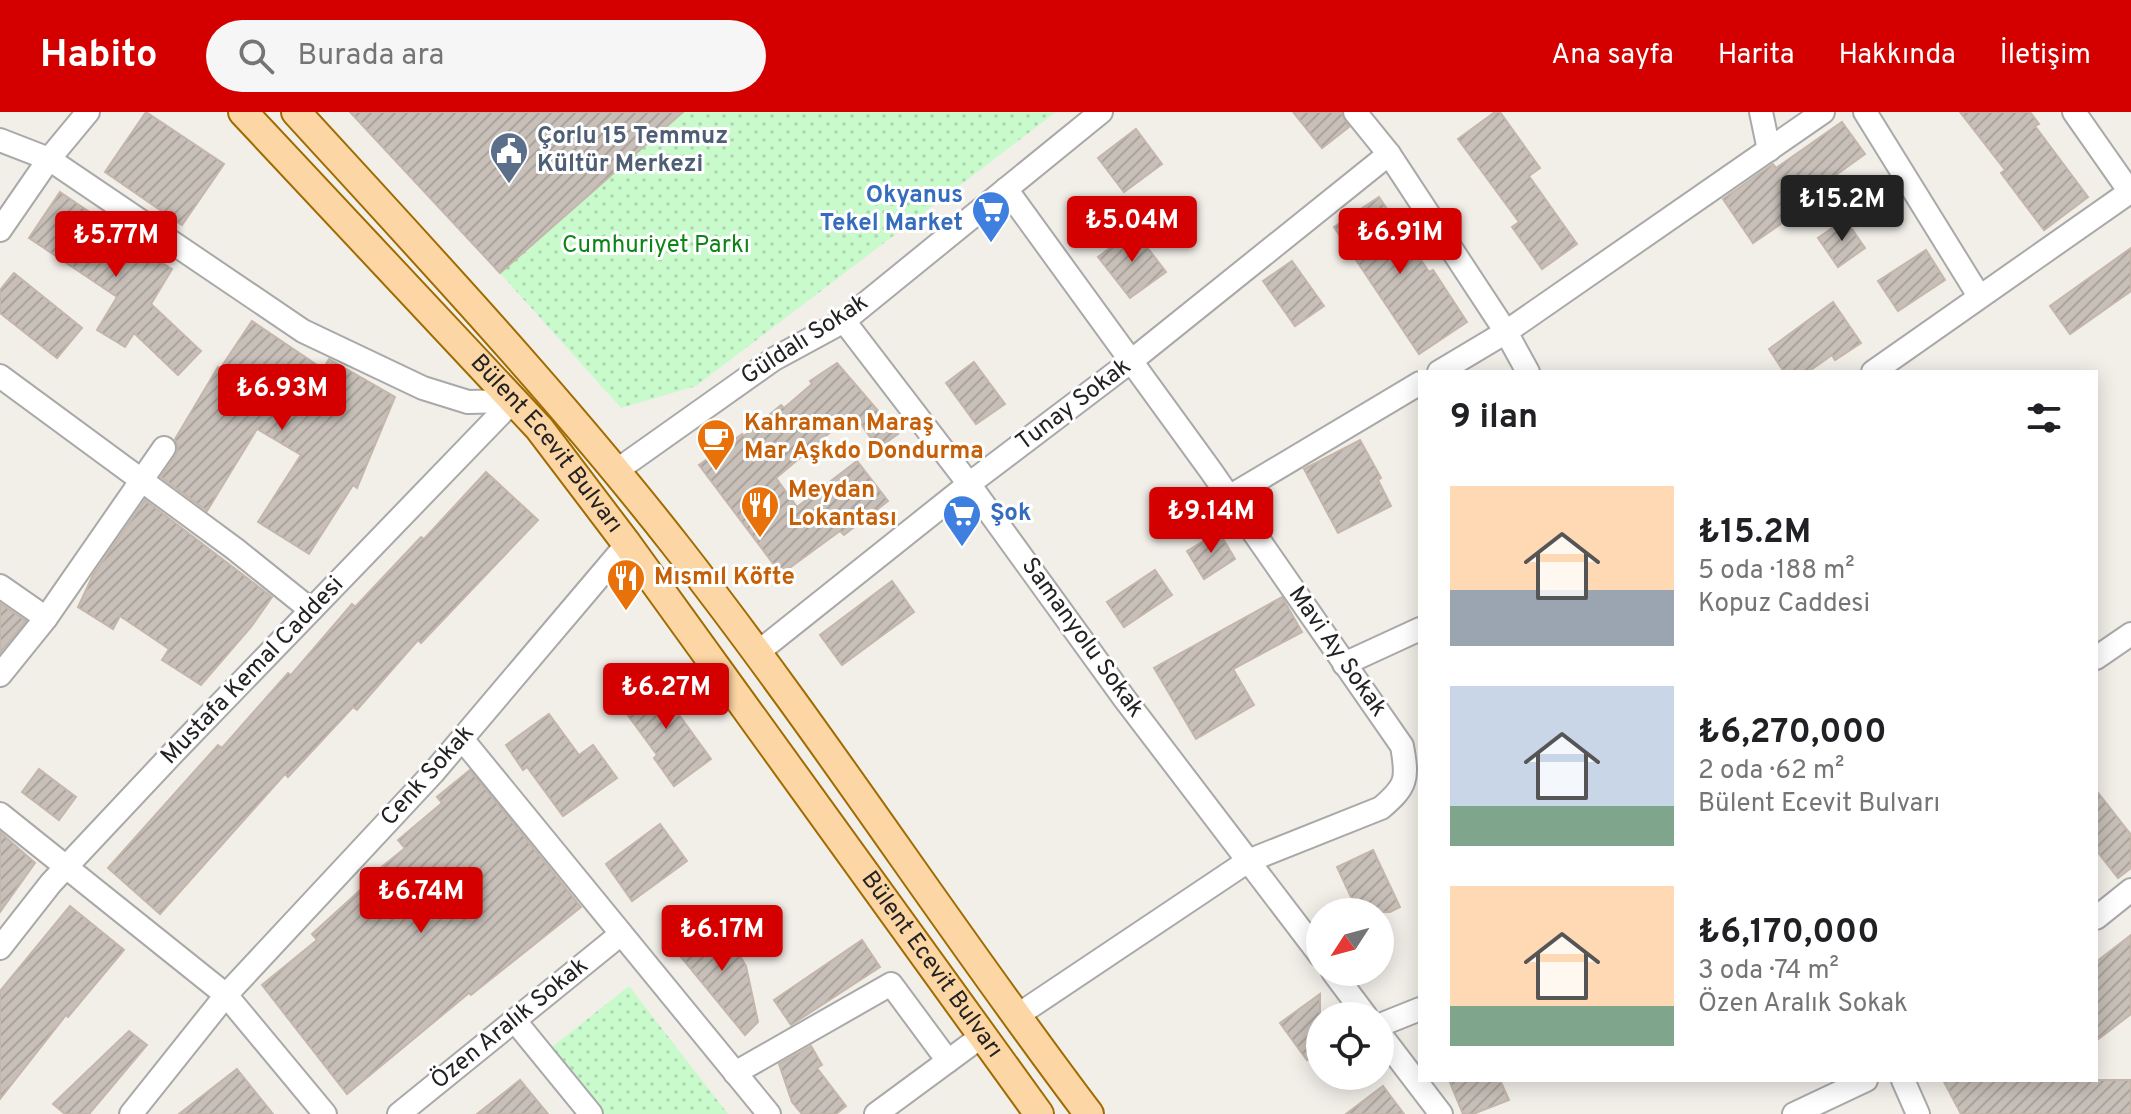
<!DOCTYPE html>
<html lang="tr">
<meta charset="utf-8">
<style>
:root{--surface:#fff;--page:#f6f6f6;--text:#202124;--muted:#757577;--accent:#d40000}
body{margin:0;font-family:Overpass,sans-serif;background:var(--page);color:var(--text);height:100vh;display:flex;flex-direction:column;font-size:30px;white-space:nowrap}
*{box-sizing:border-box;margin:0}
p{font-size:26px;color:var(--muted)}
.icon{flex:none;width:44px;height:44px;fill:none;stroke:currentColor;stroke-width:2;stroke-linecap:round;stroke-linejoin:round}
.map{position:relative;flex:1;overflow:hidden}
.drawer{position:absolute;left:1418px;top:258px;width:680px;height:712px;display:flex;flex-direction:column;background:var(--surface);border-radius:0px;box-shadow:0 4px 20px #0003}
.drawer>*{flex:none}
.needle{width:52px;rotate:234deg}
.buttons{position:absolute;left:1306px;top:786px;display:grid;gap:16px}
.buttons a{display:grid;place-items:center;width:88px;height:88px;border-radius:50%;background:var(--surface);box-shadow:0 4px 20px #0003;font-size:40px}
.price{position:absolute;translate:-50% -68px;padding:0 18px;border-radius:8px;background:var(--accent);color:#fff;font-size:26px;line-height:52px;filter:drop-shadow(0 2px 4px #0008)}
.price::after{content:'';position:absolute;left:50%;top:48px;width:24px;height:18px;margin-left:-12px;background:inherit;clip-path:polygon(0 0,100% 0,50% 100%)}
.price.active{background:#222;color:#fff}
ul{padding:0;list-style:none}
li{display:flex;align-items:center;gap:24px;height:200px;padding:0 32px}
li span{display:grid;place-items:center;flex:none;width:224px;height:160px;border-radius:0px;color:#555}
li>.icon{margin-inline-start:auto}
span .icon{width:96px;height:96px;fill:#fffc;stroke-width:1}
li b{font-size:34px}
h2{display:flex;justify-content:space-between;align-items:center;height:96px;padding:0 32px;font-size:34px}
header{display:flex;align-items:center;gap:48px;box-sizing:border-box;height:112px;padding:0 40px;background:var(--accent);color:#fff}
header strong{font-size:38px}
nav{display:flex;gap:44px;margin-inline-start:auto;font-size:28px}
.search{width:560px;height:72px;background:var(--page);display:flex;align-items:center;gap:20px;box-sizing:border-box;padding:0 28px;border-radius:44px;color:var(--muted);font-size:30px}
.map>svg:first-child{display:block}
.park{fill:url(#park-dots)}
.building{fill:url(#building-hatch);stroke:#c4b6ab;stroke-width:2}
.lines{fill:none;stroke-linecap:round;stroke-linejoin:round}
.minor-casing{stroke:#a9a9a9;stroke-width:26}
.major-casing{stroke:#a06b00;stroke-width:32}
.minor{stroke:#fff;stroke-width:22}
.major{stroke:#fcd6a4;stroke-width:28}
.labels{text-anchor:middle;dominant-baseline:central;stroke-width:6;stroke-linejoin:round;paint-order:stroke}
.service-label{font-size:24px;font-weight:bold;fill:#4e5e75;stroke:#fff;text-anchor:start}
.shop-label{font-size:24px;font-weight:bold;fill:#366cbe;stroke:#fff;text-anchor:end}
.park-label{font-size:24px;fill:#0c8416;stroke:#fff}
.street-label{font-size:24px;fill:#222;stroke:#fff}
.food-label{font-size:24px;font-weight:bold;fill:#c56008;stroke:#fff;text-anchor:start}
</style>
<header>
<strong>Habito</strong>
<div class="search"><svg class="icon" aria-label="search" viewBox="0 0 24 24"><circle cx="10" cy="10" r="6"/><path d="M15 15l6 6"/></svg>Burada ara</div>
<nav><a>Ana sayfa</a><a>Harita</a><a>Hakkında</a><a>İletişim</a></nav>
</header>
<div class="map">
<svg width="2131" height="1002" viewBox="0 0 2131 1002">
<defs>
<pattern id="park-dots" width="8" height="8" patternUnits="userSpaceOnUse" patternTransform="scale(2)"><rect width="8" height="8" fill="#c8facc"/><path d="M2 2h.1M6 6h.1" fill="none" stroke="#acd6af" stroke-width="1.8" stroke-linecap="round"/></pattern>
<pattern id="building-hatch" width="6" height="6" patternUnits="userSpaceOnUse" patternTransform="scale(2)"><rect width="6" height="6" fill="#c7bfb8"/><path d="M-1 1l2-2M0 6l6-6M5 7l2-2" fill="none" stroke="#aba49e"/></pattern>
</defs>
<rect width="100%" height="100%" fill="#f2efe9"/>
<!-- park -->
<g class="park">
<polygon points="350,0 1056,0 696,274 621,296 500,161"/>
<polygon points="629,874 728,1002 596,1002 546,940"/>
</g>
<!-- building -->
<g class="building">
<polygon points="146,0 224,52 182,113 105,60"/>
<polygon points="350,0 683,0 500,161"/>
<polygon points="1293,0 1341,0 1349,15 1322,36"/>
<polygon points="1495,0 1500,0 1540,56 1529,64 1577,132 1542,157 1512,115 1519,110 1458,27"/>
<polygon points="1960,0 2030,0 2039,12 2035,14 2088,85 2044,118 2001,61 2005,58"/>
<polygon points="1842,10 1865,42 1800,89 1804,96 1753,131 1723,87 1773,52 1776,56"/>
<polygon points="1136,17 1162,52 1124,80 1098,46"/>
<polygon points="60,80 128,126 126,129 172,157 151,192 201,239 178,263 134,221 125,235 97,218 117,185 29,126"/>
<polygon points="1379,85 1429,160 1433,158 1467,210 1419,242 1334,115"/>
<polygon points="1845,107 1865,136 1838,155 1818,126"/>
<polygon points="1134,118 1166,160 1130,186 1098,145"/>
<polygon points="2131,136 2131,179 2070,222 2050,194"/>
<polygon points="1926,138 1945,168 1898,199 1878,169"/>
<polygon points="1292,149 1324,194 1295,214 1263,169"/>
<polygon points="14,161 82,216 57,246 0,201 0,178"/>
<polygon points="1833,190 1861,231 1835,248 1832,243 1808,260 1784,260 1769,237"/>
<polygon points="252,209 323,257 329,247 395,285 357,376 353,373 309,442 258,410 301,343 257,317 207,399 161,365 176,343 178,336 175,327 218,255 220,257"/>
<polygon points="974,250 1005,292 976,312 946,271"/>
<polygon points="837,251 898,322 878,336 853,301 776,366 797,395 857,349 888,389 844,423 840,419 781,462 699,353 742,322 744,324 781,293 784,296 812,272 810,269"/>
<polygon points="1360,328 1381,366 1378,368 1391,394 1338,421 1304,357"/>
<polygon points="486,360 538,408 421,531 418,528 357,598 353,595 288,665 285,662 160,802 108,756 218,633 222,636 288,561 291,563 352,492 355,495 421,425 424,427"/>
<polygon points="145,388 272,485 251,515 201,573 162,548 169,537 120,504 113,517 78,495 93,463"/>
<polygon points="1219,420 1235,447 1204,467 1187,439"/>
<polygon points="1155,458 1172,483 1124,515 1107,490"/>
<polygon points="892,469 914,500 842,553 820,523"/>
<polygon points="1282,485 1302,520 1233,557 1254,593 1196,627 1154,556"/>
<polygon points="0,491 26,509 0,541"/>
<polygon points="661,565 683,595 677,600 711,647 674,674 654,646 657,643 621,594"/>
<polygon points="549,602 579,643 593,633 617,666 563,704 527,655 523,658 506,633"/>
<polygon points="39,657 76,685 59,708 22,680"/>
<polygon points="470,658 581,795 471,883 469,881 347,982 262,873 317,828 312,822 369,770 367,767 405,736 398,728 442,691 437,685"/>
<polygon points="2096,678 2131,723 2131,756 2118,766 2096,738"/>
<polygon points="660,712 687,749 632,789 606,752"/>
<polygon points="0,720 35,751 0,800"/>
<polygon points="1373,738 1400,795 1390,800 1358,800 1337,755"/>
<polygon points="70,794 124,838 68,905 66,903 0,987 0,879"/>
<polygon points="717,805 746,854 758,910 745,923 676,839"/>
<polygon points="2131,823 2131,902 2096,929 2096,850"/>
<polygon points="862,828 880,855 791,913 774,888"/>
<polygon points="1320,882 1320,939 1307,948 1280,911"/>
<polygon points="129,919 147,933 89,1002 65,1002 53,992"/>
<polygon points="811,934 822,953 817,956 846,994 836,1002 802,1002 792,990 779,952"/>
<polygon points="237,957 273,1002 179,1002"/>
<polygon points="520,968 548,1002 477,1002"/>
<polygon points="1449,968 1500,968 1509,988 1473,1002 1463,1002"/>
<polygon points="1943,968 2131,968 2131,1002 1961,1002"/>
<polygon points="1383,974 1404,1002 1346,1002"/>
</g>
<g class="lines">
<!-- minor casing -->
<g class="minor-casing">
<g id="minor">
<polyline points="1355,0 1389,42 1506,220 1528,260"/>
<polyline points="1761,0 1769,38"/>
<polyline points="1865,0 1979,184"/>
<polyline points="2074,0 2130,80"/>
<polyline points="0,28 49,47 303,219 423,276 468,290 513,289"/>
<path d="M1006,77L1211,359L1402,634C1408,667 1407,674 1381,696L1248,749L1015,905"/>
<polyline points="0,118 49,47 88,0"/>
<polyline points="844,209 969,372 1124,586 1320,843"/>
<polyline points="1439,260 1506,220 1823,0"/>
<polyline points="1873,260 2131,79"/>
<polyline points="0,264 235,437 311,498"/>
<polyline points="616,359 774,247 844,209 1101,0"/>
<polyline points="1229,385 1420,271"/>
<polyline points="0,474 46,506"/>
<polyline points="757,541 969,372 1130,250 1389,42"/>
<polyline points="2096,546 2131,522"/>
<polyline points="1344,552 1420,517"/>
<polyline points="0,563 46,506 164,336"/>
<polyline points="462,627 769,1002"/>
<polyline points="0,702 226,883 325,1002"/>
<polyline points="2096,806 2131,778"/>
<polyline points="0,836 51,771 176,638 513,289"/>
<polyline points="1333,860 1366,904"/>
<polyline points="515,909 591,1002"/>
<polyline points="1380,913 1420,897"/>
<polyline points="1380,922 1441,1002"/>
<polyline points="735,961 891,872 948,949"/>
<polyline points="1903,968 1918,1002"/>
<polyline points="131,1002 226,883 433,661 627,432"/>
<polyline points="399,1002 621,822"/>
<polyline points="876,1002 982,924"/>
<polyline points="1794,1002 1866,968"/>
</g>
</g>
<!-- major casing -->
<g class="major-casing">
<g id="major">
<path id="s1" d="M243,0L539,316L627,432L1039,1002"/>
<path d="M296,0C426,142 558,283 677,435C821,619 948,816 1089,1002"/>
</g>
</g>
<!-- minor -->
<use href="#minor" class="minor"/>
<!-- major -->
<use href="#major" class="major"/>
</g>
<!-- icons -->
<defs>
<g id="civic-pin" transform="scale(2)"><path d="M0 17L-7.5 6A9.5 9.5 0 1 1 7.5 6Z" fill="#5c6f8a" stroke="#fff"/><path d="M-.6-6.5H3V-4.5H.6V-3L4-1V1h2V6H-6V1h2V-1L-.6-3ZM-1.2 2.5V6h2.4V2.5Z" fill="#fff"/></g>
<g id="supermarket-pin" transform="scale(2)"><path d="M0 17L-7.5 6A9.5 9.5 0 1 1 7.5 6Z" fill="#3f7fe0" stroke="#fff"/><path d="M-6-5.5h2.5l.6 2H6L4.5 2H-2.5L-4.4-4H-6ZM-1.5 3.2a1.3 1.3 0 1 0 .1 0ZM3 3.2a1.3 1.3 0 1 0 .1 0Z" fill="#fff"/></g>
<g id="cafe-pin" transform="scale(2)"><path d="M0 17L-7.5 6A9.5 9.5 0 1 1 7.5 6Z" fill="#e8710a" stroke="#fff"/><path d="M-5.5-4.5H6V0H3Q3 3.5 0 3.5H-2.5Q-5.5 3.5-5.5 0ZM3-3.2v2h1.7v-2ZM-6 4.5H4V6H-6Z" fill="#fff"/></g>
<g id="restaurant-pin" transform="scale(2)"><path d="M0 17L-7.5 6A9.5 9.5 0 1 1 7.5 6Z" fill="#e8710a" stroke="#fff"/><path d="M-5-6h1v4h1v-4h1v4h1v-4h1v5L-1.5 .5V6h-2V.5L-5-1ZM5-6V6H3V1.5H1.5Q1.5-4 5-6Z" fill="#fff"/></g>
</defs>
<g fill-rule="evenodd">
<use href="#civic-pin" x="509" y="39"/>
<use href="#supermarket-pin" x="991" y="98"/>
<use href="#cafe-pin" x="716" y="326"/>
<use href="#restaurant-pin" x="760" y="393"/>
<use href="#supermarket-pin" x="962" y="402"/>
<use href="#restaurant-pin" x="626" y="466"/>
</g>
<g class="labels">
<!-- service labels -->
<g class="service-label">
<text x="537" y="25">Çorlu 15 Temmuz<tspan x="537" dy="28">Kültür Merkezi</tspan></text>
</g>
<!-- shop labels -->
<g class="shop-label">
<text x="963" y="84">Okyanus<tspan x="963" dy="28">Tekel Market</tspan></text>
<text x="990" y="402" text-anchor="start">Şok</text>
</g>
<!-- park labels -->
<g class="park-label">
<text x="656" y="134">Cumhuriyet Parkı</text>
</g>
<!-- street labels -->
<g class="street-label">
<text transform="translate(805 228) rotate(-33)">Güldalı Sokak</text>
<text transform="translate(1074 293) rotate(-37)">Tunay Sokak</text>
<text stroke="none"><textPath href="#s1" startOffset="450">Bülent Ecevit Bulvarı</textPath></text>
<text transform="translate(1082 526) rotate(54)">Samanyolu Sokak</text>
<text transform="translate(1337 540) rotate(55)">Mavi Ay Sokak</text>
<text transform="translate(253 559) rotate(-46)">Mustafa Kemal Caddesi</text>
<text transform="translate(428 664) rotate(-48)">Cenk Sokak</text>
<text stroke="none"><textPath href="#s1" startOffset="1098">Bülent Ecevit Bulvarı</textPath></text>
<text transform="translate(510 912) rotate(-39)">Özen Aralık Sokak</text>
</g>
<!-- food labels -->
<g class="food-label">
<text x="744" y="312">Kahraman Maraş<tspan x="744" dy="28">Mar Aşkdo Dondurma</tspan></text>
<text x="788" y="379">Meydan<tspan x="788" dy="28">Lokantası</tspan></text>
<text x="654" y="466">Mısmıl Köfte</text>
</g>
</g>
</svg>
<div class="buttons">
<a><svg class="needle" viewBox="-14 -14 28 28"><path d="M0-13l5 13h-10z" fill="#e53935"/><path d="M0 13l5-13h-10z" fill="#757577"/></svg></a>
<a><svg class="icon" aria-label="locate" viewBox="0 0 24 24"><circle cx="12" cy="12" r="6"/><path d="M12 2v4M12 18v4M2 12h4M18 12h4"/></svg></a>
</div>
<b class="price active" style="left:1842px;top:131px">₺15.2M</b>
<b class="price" style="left:1132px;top:152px">₺5.04M</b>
<b class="price" style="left:1400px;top:164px">₺6.91M</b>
<b class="price" style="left:116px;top:167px">₺5.77M</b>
<b class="price" style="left:282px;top:320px">₺6.93M</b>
<b class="price" style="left:1211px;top:443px">₺9.14M</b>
<b class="price" style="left:666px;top:619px">₺6.27M</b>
<b class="price" style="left:421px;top:823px">₺6.74M</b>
<b class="price" style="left:722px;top:861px">₺6.17M</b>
<section class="drawer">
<h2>9 ilan<svg class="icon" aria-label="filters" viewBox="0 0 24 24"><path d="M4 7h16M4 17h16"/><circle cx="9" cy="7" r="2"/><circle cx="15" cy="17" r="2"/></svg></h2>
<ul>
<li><span style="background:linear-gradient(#ffd9b3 65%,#9aa5b1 0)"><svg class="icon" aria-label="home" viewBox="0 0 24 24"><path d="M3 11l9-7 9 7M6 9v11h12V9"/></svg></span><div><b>₺15.2M</b><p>5 oda · 188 m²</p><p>Kopuz Caddesi</p></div></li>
<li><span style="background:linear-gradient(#c9d6e8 75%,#7fa58c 0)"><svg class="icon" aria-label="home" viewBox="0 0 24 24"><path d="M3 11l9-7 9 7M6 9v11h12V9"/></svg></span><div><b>₺6,270,000</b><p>2 oda · 62 m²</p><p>Bülent Ecevit Bulvarı</p></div></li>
<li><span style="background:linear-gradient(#ffd9b3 75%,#7fa58c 0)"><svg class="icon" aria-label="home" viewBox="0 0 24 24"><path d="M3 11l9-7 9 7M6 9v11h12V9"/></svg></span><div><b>₺6,170,000</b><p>3 oda · 74 m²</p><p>Özen Aralık Sokak</p></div></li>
</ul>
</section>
</div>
